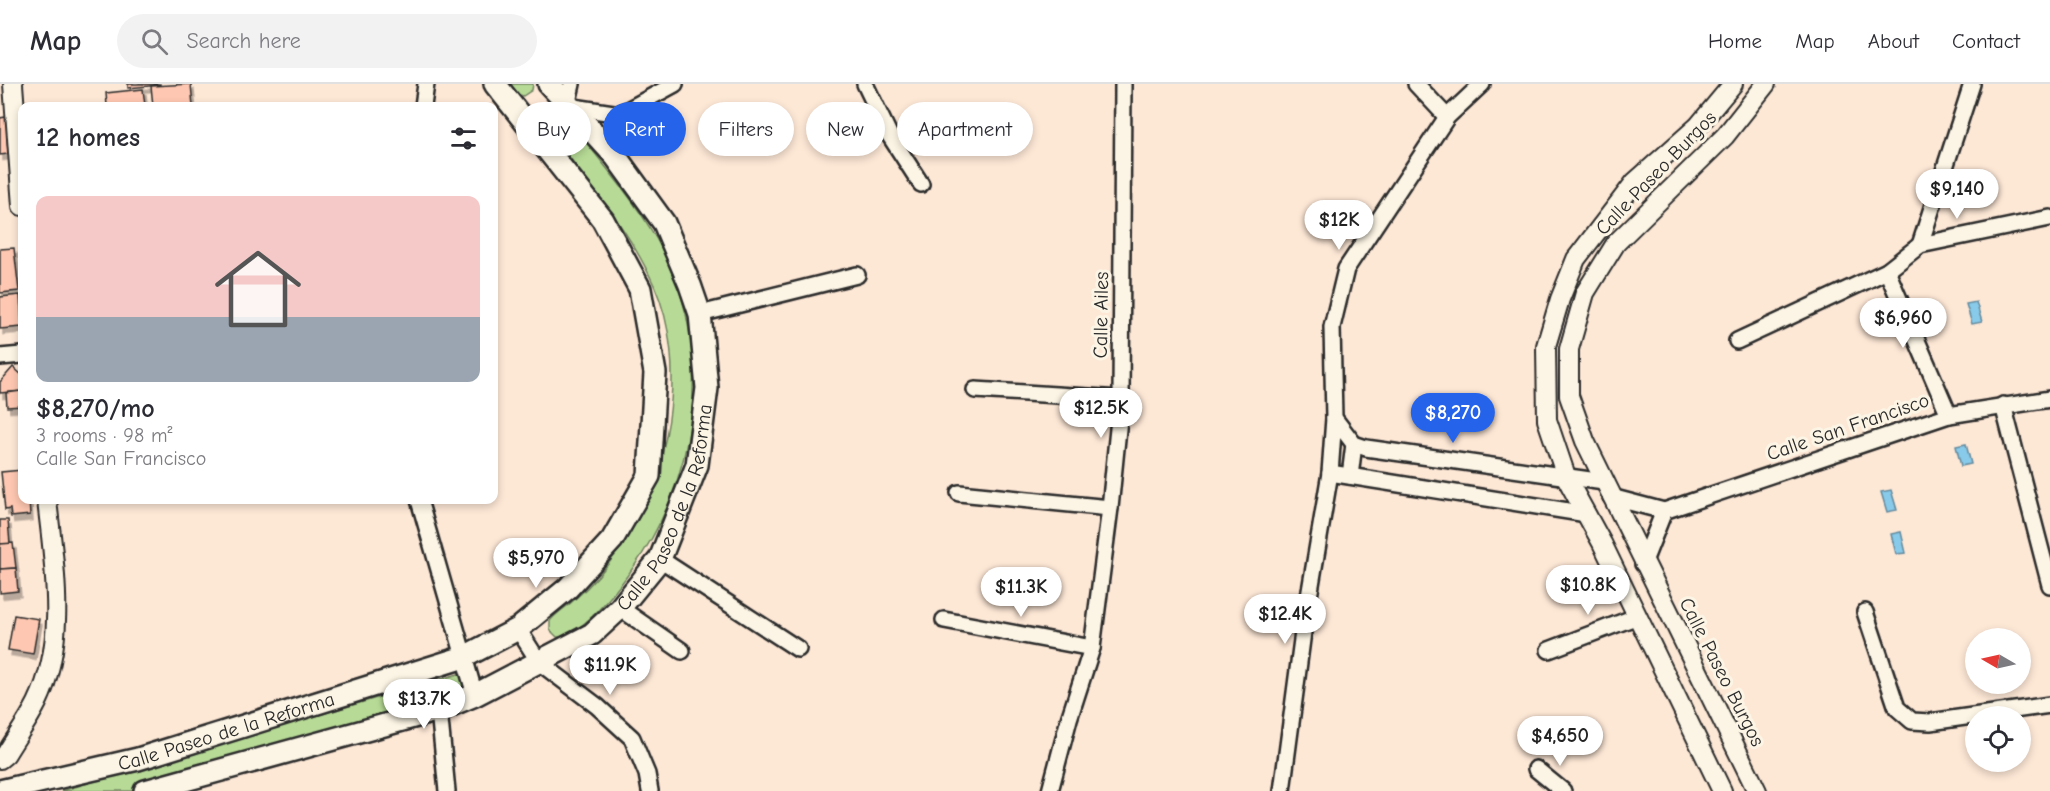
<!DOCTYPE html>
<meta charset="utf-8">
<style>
:root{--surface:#fff;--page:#f2f2f3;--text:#2b2b33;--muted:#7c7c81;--line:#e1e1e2;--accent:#2563eb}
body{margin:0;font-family:"Comic Neue",sans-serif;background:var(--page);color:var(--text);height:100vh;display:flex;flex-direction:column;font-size:22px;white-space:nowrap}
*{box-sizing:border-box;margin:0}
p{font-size:20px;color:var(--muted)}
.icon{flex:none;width:33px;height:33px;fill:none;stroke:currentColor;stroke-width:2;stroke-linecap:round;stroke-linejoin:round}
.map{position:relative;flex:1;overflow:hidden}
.panel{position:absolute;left:18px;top:18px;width:480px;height:402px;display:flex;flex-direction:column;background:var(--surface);border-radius:12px;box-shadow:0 3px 9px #0003}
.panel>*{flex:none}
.top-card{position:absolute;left:516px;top:18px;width:570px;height:54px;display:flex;gap:12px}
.needle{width:39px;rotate:279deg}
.controls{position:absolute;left:1965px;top:544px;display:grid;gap:12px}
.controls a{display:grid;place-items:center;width:66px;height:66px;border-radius:50%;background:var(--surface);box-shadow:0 3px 9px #0003;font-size:30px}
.price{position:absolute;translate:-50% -51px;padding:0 14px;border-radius:21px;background:#fff;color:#222;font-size:20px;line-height:39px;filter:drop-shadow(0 2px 3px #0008)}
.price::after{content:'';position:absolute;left:50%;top:36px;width:18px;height:14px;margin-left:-9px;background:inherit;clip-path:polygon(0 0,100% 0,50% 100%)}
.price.current{background:var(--accent);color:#fff}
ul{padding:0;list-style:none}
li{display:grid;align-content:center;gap:12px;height:318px;padding:0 18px}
li span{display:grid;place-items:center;height:186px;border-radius:12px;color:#555}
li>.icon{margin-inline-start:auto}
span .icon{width:108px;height:108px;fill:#fffc;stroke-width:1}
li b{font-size:26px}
h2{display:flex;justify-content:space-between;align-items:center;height:72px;padding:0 18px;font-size:26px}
.chip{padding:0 21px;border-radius:27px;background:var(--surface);box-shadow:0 3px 9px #0003;font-size:21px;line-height:54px}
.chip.current{background:var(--accent);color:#fff}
header{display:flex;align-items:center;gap:36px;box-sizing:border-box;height:84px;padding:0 30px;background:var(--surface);border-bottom:2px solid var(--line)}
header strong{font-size:28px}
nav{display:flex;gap:33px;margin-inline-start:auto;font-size:21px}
.search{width:420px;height:54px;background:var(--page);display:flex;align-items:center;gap:15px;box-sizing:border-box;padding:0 21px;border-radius:33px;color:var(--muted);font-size:22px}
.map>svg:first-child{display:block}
.green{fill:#b7db96;stroke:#718360;stroke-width:1.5}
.water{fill:#88cae9;stroke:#638a9d;stroke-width:1.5}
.building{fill:#fec7b1;stroke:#2b2b2b;stroke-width:1.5;filter:url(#shadow)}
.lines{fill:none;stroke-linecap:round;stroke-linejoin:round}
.minor-casing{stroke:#2b2b2b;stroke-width:20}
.tertiary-casing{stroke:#2b2b2b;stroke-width:22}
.secondary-casing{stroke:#2b2b2b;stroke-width:26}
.minor{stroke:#fcf5e5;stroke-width:15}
.tertiary{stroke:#fcf5e5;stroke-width:18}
.secondary{stroke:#fcf5e5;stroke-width:21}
.labels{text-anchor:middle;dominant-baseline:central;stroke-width:6;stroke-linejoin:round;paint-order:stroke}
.street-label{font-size:20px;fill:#2b2b2b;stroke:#fcf5e5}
</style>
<header>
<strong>Map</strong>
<div class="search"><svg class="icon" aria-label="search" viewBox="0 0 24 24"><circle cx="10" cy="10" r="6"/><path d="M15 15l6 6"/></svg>Search here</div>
<nav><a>Home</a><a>Map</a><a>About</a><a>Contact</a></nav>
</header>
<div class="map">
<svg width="2050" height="707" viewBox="0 0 2050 707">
<defs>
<filter id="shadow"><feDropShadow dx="3" dy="5.5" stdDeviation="0" flood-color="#0004"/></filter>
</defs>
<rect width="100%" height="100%" fill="#fde7d5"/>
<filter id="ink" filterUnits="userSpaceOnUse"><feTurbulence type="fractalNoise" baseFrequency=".0167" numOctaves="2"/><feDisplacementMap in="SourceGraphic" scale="12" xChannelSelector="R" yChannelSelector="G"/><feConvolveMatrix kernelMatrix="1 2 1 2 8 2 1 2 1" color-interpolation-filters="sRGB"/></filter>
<g filter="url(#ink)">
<!-- green -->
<g class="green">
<polygon points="508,0 533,0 532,6 523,12 517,10"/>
<path d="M564,35L570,38C603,81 641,122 665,171C715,272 696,399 630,488C617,506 580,553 557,553L550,546V537C557,528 567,523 574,516C591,501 607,483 619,465C669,394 690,282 654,201C629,145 589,99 552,51V41Z"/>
<polygon points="458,590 463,594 463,612 459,614 133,707 61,707"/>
</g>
<!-- water -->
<g class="water">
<polygon points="1976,218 1982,238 1972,240 1966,220"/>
<polygon points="1966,360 1971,380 1961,382 1956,362"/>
<polygon points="1891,406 1897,426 1887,428 1881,408"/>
<polygon points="1901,448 1906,469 1896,470 1891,450"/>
</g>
<!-- building -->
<g class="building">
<polygon points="128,0 160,0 160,1 128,4"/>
<polygon points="191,0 193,22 153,22 151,2"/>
<polygon points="143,5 145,22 107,22 106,9"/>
<polygon points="6,33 8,70 0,71 0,34"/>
<polygon points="14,164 19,207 0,209 0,165"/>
<polygon points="20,211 22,243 0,245 0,213"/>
<polygon points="13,283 22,291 22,307 0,309 0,298"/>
<polygon points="21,307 22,322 7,323 6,309"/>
<polygon points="22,386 22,416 29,416 30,431 11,433 10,425 5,426 1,388"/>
<polygon points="0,436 8,436 10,460 0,460"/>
<polygon points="13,459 16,484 0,485 0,460"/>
<polygon points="16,484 18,507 0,509 0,485"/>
<polygon points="14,531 39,535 33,570 8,566"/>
</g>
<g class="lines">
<!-- minor casing -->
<g class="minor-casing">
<g id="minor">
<polyline points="865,0 890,52 921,100"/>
<polyline points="1416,0 1447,33"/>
<polyline points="423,22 426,0"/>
<polyline points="567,22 620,30 675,0"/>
<polyline points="531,47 567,22 572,0"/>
<polyline points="1920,161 1972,0"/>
<polyline points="1887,187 1949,331"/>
<polyline points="700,230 857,191"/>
<polyline points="1737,257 1887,187 1920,161 2050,134"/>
<polyline points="0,273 22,271"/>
<polyline points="975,306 1121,315"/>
<polyline points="2003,321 2050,501"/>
<polyline points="1334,334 1354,360 1366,364 1604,398"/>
<polyline points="1330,389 1587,430"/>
<polyline points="1350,392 1354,360"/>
<polyline points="959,409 1110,424"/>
<polyline points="1611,413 1664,427 1949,331 2050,315"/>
<polyline points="419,416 475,611"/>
<polyline points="660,475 798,565"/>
<polyline points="1643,480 1664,427"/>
<polyline points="620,524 682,567"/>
<polyline points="1865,528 1897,624 1912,637 1930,638 2050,621"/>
<polyline points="944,536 1092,564"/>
<polyline points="518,545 539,578 597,622 632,654 647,690 650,707"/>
<polyline points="1549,566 1638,532"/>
<polyline points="439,626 447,707"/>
<polyline points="1536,685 1563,707"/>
<polyline points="1050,707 1069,635 1092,564 1110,424 1121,315 1123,0"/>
<polyline points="1282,707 1303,548 1330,389 1334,334 1332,243 1346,185 1447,33 1482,0"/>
</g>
</g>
<!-- tertiary casing -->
<g class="tertiary-casing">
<g id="tertiary">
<polyline points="13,0 22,122"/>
<path d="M0,675L6,670C16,653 28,637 37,619C68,555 54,483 47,416"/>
<polyline points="1722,707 1602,459 1567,395 1547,336 1546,262 1560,215 1576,175 1635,98 1698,42 1733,0"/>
<polyline points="1757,707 1585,357 1569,312 1569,265 1585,209 1616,159 1725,52 1766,0"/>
</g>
</g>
<!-- secondary casing -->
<g class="secondary-casing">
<g id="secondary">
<path id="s1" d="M0,707L138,675L464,573L518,545L568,504L612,456L649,392L655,289L640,205L603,136L495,0"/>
<path id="s2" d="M145,707L439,626L475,611L592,550L620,524L660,475L697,381L707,304L700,230L690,201L664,139L616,73L549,0"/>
</g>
</g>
<!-- minor -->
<use href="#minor" class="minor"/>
<!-- tertiary -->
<use href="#tertiary" class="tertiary"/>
<!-- secondary -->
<use href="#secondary" class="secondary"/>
</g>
</g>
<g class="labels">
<!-- street labels -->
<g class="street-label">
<text transform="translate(1656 89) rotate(-46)">Calle Paseo Burgos</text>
<text transform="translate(1101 231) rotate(-89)">Calle Ailes</text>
<text transform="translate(1848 343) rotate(-19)">Calle San Francisco</text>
<text stroke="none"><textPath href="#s2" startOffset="627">Calle Paseo de la Reforma</textPath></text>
<text transform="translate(1722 588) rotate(63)">Calle Paseo Burgos</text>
<text stroke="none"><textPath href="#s1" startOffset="234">Calle Paseo de la Reforma</textPath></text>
</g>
</g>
</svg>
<div class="controls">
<a><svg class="needle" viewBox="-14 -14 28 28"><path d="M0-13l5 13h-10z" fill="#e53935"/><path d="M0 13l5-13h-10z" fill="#7c7c81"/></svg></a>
<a><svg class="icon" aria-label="locate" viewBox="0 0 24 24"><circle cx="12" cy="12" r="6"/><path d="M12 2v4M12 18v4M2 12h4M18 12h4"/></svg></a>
</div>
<b class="price" style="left:1957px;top:136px">$9,140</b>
<b class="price" style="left:1339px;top:167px">$12K</b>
<b class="price" style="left:1903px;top:265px">$6,960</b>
<b class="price" style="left:1101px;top:355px">$12.5K</b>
<b class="price current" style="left:1453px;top:360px">$8,270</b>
<b class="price" style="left:536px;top:505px">$5,970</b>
<b class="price" style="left:1588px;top:532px">$10.8K</b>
<b class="price" style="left:1021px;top:534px">$11.3K</b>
<b class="price" style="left:1285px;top:561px">$12.4K</b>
<b class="price" style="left:610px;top:612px">$11.9K</b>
<b class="price" style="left:424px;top:646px">$13.7K</b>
<b class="price" style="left:1560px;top:683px">$4,650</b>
<div class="top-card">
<a class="chip">Buy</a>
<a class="chip current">Rent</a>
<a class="chip">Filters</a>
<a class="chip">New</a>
<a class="chip">Apartment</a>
</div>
<section class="panel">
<h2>12 homes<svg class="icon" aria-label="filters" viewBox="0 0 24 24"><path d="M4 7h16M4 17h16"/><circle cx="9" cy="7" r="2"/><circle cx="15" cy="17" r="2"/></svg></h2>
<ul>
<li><span style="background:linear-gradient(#f6c9c9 65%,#9aa5b1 0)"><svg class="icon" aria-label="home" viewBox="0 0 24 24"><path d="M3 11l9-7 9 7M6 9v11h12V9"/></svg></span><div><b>$8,270/mo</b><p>3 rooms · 98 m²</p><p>Calle San Francisco</p></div></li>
</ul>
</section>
</div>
